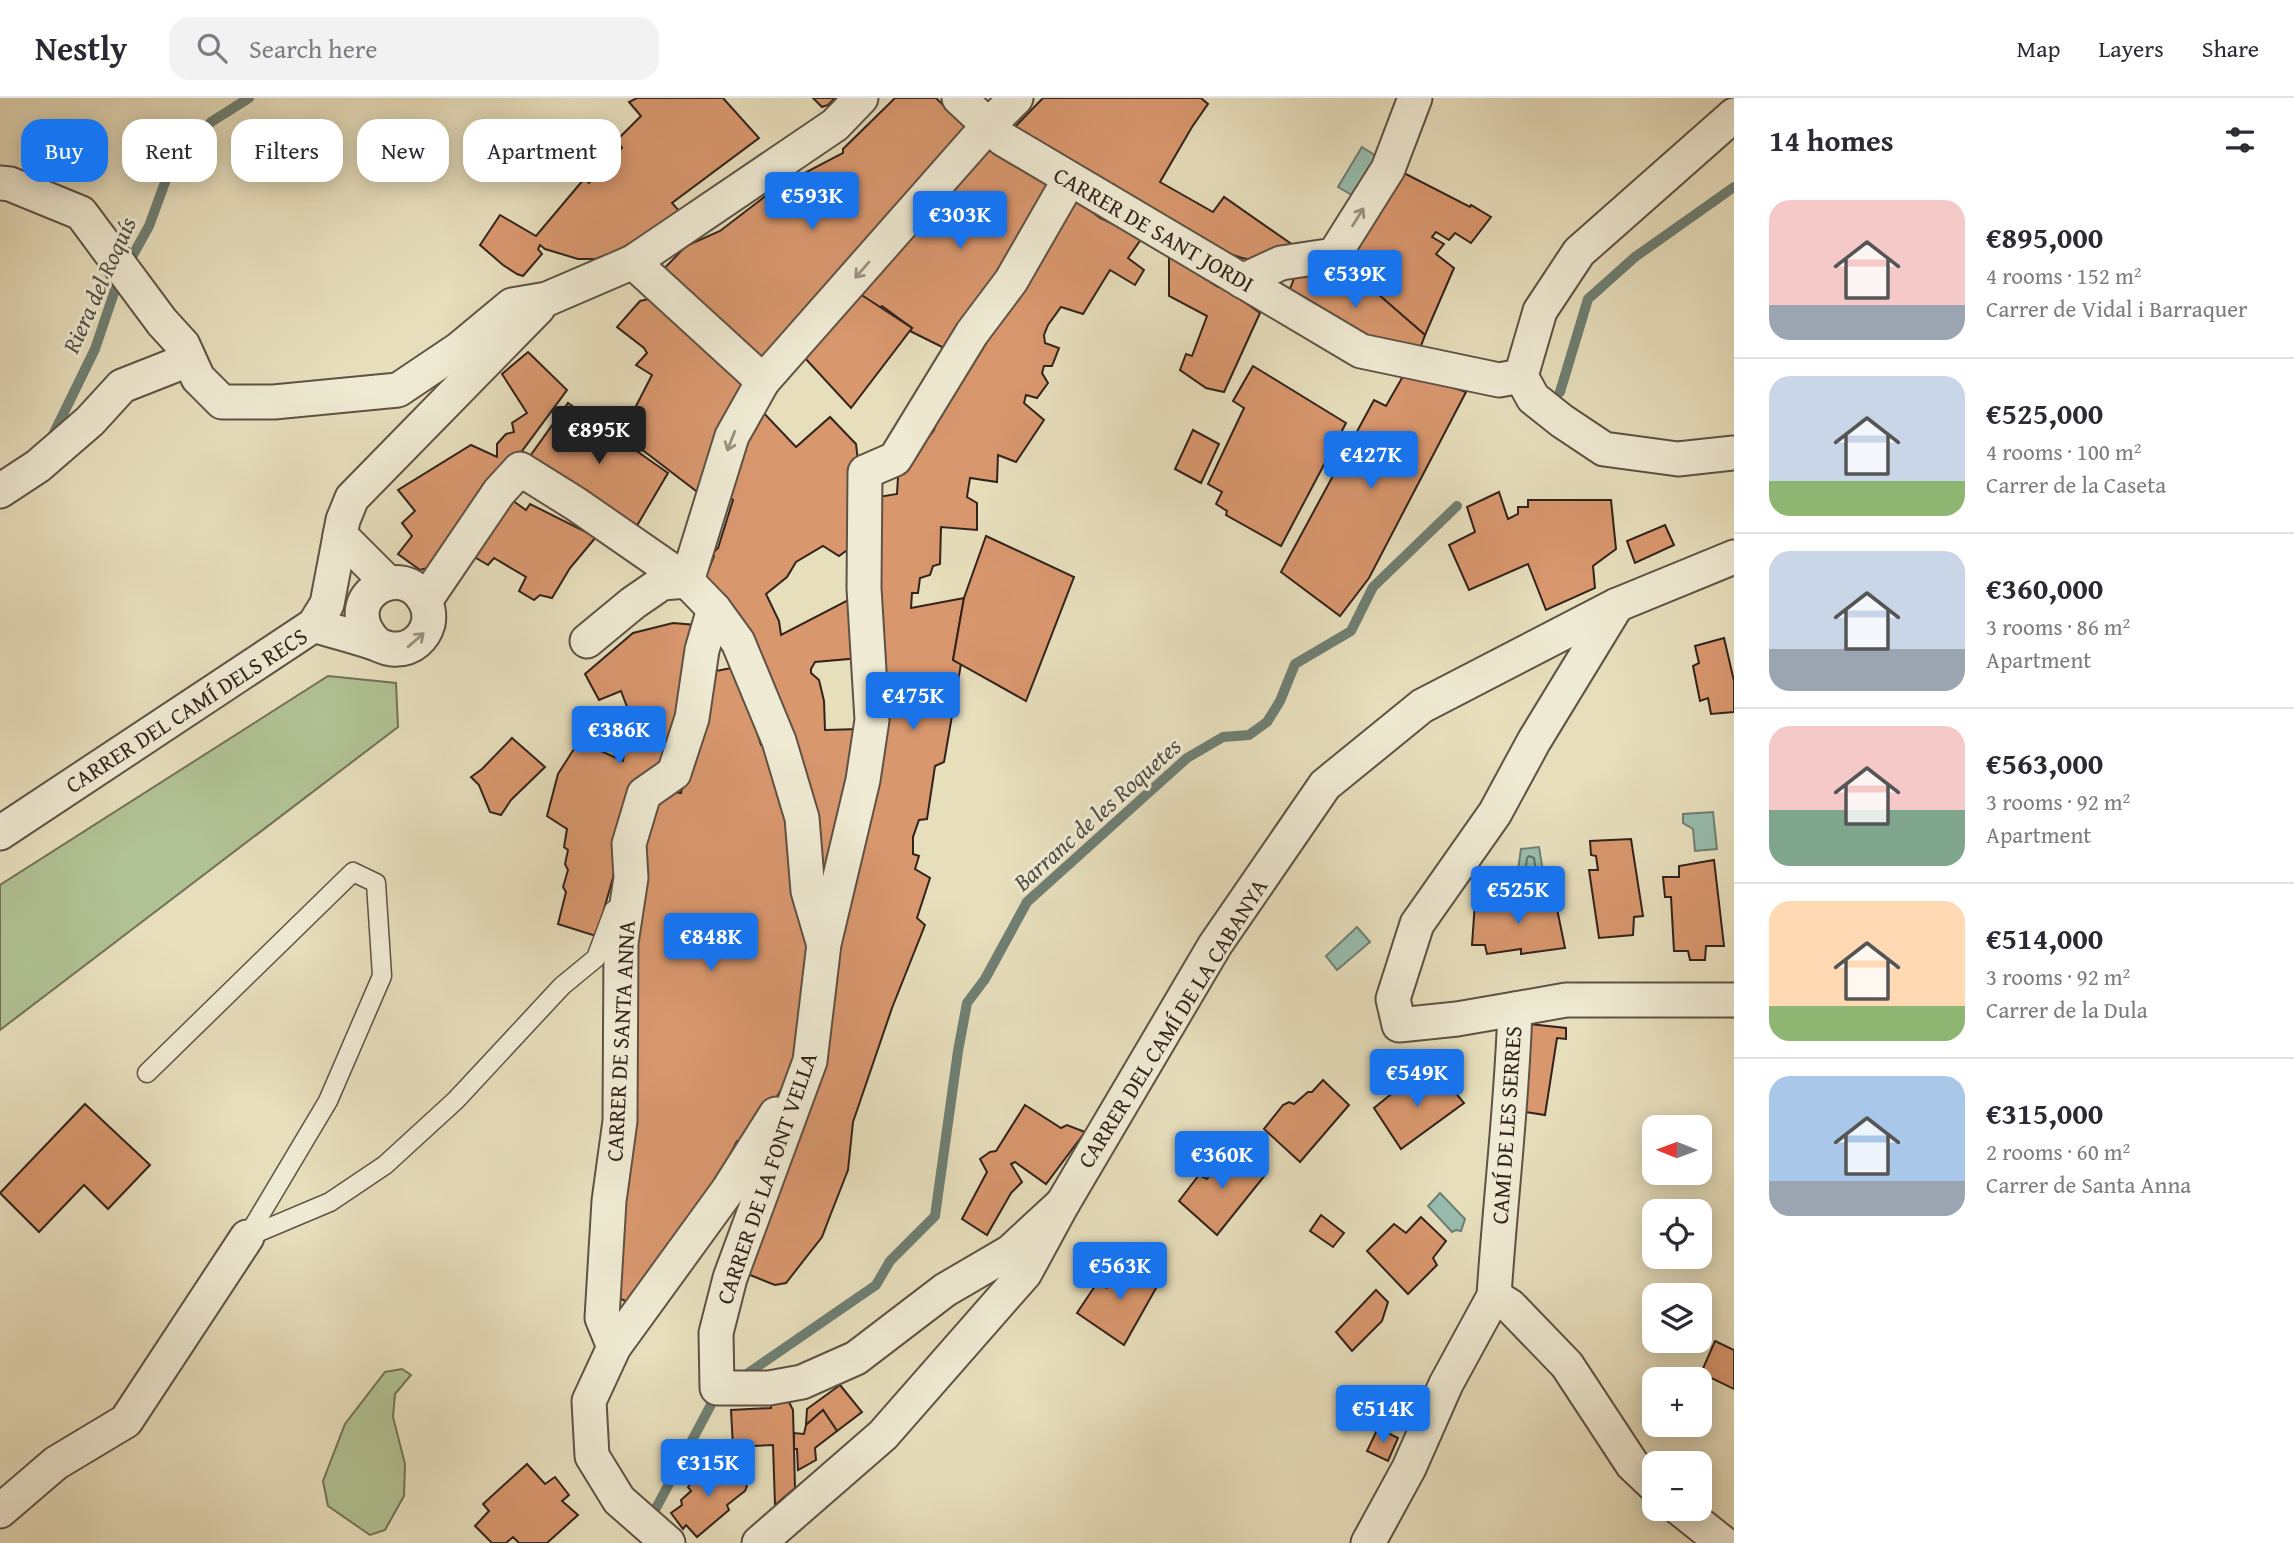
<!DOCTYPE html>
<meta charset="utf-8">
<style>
:root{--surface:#fff;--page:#f2f2f3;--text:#2b2b33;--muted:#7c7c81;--line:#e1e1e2;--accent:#1a73e8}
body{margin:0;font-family:"Gentium Book Plus",serif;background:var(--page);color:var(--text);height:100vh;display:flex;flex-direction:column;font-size:26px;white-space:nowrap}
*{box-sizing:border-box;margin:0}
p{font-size:23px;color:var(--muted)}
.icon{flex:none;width:38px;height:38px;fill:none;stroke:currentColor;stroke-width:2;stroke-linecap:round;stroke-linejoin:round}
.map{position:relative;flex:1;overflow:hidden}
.side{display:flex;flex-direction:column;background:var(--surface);width:560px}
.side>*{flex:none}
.banner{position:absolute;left:21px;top:21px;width:665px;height:63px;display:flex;gap:14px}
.needle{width:46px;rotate:271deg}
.fabs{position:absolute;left:1642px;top:1017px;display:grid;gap:14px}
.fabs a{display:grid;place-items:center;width:70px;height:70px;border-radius:14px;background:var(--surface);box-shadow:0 4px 18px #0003;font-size:35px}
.price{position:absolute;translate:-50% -60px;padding:0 16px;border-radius:7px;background:var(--accent);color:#fff;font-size:23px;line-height:46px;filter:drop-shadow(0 2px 4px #0008)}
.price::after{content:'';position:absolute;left:50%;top:42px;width:21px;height:16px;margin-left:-10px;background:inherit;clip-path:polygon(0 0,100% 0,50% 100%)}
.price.active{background:#222;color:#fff}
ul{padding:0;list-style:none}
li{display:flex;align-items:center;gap:21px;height:175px;padding:0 35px}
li+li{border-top:2px solid var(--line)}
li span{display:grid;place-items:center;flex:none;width:196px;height:140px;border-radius:21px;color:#555}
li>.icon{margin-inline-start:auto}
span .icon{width:84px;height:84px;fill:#fffc;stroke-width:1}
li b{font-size:30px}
h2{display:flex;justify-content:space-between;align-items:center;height:84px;padding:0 35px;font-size:30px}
.pill{padding:0 24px;border-radius:21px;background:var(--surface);box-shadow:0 4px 18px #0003;font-size:24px;line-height:63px}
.pill.active{background:var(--accent);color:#fff}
header{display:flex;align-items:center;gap:42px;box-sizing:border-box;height:98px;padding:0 35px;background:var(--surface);border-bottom:2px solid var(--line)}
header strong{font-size:33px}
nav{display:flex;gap:38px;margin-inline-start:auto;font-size:24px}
.search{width:490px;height:63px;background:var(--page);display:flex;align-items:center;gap:18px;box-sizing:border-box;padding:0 24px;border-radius:21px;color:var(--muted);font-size:26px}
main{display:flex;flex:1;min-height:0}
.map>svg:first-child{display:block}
.green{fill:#b1c294;stroke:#727258;stroke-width:2}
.water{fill:#97bcad;stroke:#6f7f73;stroke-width:2}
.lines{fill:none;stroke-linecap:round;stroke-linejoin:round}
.shore{stroke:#647064;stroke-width:2}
.stream{stroke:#6f7f73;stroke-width:10}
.building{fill:#d9976e;stroke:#32231c;stroke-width:2}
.lane-casing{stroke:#5f5244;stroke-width:21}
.street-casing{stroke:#5f5244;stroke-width:37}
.lane{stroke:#efead3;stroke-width:18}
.street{stroke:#efead3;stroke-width:33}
.oneway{stroke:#9a9081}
.labels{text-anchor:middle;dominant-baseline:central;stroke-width:6;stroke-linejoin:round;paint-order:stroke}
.street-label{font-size:23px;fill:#32231c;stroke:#efead3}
.water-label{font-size:24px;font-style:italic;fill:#505148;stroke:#efead3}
</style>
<header>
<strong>Nestly</strong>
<div class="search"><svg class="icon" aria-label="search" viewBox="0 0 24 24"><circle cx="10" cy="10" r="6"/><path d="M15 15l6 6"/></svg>Search here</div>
<nav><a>Map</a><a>Layers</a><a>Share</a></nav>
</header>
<main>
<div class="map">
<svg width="1734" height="1445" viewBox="0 0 1734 1445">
<rect width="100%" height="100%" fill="#e7debc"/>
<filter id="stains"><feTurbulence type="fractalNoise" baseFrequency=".00286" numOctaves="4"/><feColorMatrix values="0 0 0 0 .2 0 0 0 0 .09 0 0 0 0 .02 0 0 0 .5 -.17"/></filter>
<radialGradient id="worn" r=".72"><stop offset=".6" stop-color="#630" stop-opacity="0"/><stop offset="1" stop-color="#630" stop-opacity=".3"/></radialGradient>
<!-- green -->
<g class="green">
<polygon points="328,578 396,585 398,629 0,932 0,787"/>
<polygon points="402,1271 411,1277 395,1296 393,1319 405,1366 404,1398 385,1432 370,1437 328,1408 323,1383 345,1326 385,1274"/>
</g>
<!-- water -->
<g class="water">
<polygon points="1362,49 1381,61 1357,100 1338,89"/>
<polygon points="1713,714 1717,751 1695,753 1693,731 1683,725 1683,716"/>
<polygon points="1539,749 1546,792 1515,793 1521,751"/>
<polygon points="1357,829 1370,844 1337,872 1326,858"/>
<polygon points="1440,1095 1465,1121 1461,1133 1456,1132 1452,1134 1428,1108"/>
</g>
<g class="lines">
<!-- shore -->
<polygon class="shore" points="1529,758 1534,760 1537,781 1535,785 1526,785 1524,783 1527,760"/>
<!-- stream -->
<g class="stream">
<polyline points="1560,294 1588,201 1635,159 1734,89"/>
<polyline points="51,341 95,251 117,186 149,128 171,68 211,24 249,0"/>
<polyline points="741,1280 876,1187 890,1163 935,1118 958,953 967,905 985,881 1027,804 1187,660 1223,639 1249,637 1267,624 1280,603 1295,566 1351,533 1373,489 1457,408"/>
<polyline points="654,1414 714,1301"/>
</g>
</g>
<!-- building -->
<g class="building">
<polygon points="637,0 723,0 759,40 672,105 681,115 615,154 595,161 578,161 545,151 540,147 538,151 542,156 523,178 517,176 503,167 480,147 500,117 536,138 584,81 589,85 622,50 617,42 641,18 629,4"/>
<polygon points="813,0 835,0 828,7 822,9"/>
<polygon points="895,0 936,0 972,35 762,278 655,180 686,148 720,133 797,74 803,76 843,55 843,51"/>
<polygon points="1043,0 1201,0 1208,6 1192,29 1160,84 1213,114 1224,99 1303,154 1264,164 1242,160 1219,152 1008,36"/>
<polygon points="991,48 1053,85 956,256 910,233 912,230 882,208 880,210 870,204 859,196"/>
<polygon points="1400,73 1470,109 1471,107 1491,119 1471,145 1455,135 1449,142 1436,134 1432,139 1444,146 1436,156 1454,170 1425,237 1343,166"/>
<polygon points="1077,102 1100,120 1142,140 1128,160 1144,172 1135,187 1110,172 1083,216 1061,209 1048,227 1044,237 1045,245 1059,250 1052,268 1044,268 1042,275 1048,285 1037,300 1026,297 1024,305 1044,322 1016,364 998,357 997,384 970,380 967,399 977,405 977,432 941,429 940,466 933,468 930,477 920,480 918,495 912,495 911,510 964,500 953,562 961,566 944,664 935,668 927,721 919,722 913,739 913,756 919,758 915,771 930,780 917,820 925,827 892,910 853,1024 848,1072 830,1118 822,1139 786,1185 775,1187 745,1175 877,647 879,572 886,572 877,514 872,400 897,396 898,379 934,332 942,305"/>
<polygon points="1169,158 1218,189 1220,187 1260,215 1224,294 1206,290 1180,272 1186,256 1192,258 1207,218 1169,198"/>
<polygon points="1346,168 1425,237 1418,256 1344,236 1286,201 1295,178 1304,173 1330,187"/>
<polygon points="854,192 912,230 851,310 803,258"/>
<polygon points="653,200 753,289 700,396 619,334 635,310 652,277 636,267 647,255 644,250 617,229 640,203"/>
<polygon points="528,254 567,292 438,467 420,472 398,456 412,438 402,425 415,413 398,392 471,347 497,359 497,346 506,336 514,334 512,325 527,315 502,276"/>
<polygon points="1253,268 1346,325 1281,448 1226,417 1227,413 1216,406 1222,394 1208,386 1244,310 1233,303"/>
<polygon points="1406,273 1466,294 1369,480 1340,518 1281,474 1374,302 1386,308"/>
<polygon points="568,305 668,375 635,431 528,361"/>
<polygon points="760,311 796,349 830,319 856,346 859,372 854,447 839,458 823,448 796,464 787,479 766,496 779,523 781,537 854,499 860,560 815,564 811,571 811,575 819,582 824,603 825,632 860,631 817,811 723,505 701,490 714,458 712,456 718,450 733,402 726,396"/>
<polygon points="1193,332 1219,346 1201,385 1175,371"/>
<polygon points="1499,394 1508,421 1518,416 1518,409 1528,409 1528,402 1611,402 1616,451 1593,468 1595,490 1546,512 1528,466 1469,492 1449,447 1475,434 1467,409"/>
<polygon points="509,400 526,412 530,406 596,439 570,470 552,500 540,497 534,502 519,493 526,479 494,460 488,467 471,457"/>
<polygon points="1665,427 1674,447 1635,465 1627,443"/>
<polygon points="986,438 1074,479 1026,603 953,562 964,500"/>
<polygon points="673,525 696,527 673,658 622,748 599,829 599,839 558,826 566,794 563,789 568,772 565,766 568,752 564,749 567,731 547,718 558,676 579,643 623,663 625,649 632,648 632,622 621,593 599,602 585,576 633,535"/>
<polygon points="1724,540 1734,583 1734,614 1711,616 1708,600 1700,603 1693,568 1699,565 1695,548"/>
<polygon points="737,569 761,647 771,648 781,681 813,847 801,963 785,985 753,1039 737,1043 721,1075 629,1205 617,1199 623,1117 632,1027 638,913 635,851 638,759 654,693 681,695 705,575"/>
<polygon points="512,640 545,669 511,702 501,717 490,714 479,687 471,679 482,671"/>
<polygon points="1631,741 1643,818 1634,819 1633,837 1599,840 1589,772 1598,772 1596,758 1591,757 1590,743"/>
<polygon points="1714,762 1724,848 1706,848 1705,862 1690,862 1688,853 1674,853 1671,799 1665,799 1663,779 1679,779 1679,768"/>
<polygon points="1555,801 1565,850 1521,856 1521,851 1487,856 1485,847 1472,847 1475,804 1496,806 1521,802"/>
<polygon points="1529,926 1566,930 1566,941 1557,940 1545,1017 1519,1013"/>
<polygon points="1441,977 1464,1005 1401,1051 1374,1010 1405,985 1410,993 1425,983"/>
<polygon points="1323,982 1349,1007 1300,1064 1264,1031 1283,1007 1289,1004 1294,1006 1308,994 1312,994"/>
<polygon points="85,1006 150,1067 108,1111 84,1087 39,1134 0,1095"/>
<polygon points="1025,1007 1061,1030 1067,1027 1085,1034 1046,1086 1015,1064 1011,1066 1022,1084 1011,1095 987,1137 962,1121 987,1074 980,1061 990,1054 996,1053"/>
<polygon points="1234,1052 1266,1076 1217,1137 1179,1103 1199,1077 1207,1081 1222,1062 1225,1062"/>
<polygon points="1321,1117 1344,1135 1333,1149 1310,1133"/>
<polygon points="1421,1119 1446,1143 1433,1160 1437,1167 1408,1196 1367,1153 1394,1126 1406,1135"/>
<polygon points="1130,1162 1160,1183 1124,1247 1077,1215 1097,1185 1107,1190 1117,1171 1122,1172"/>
<polygon points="1376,1192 1388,1204 1382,1223 1352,1253 1336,1234"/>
<polygon points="1715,1243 1734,1252 1734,1291 1701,1275"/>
<polygon points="840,1287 862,1314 837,1333 823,1312 806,1327 807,1311"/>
<polygon points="789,1304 793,1312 795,1390 775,1407 773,1347 733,1349 731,1312 771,1310 771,1305"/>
<polygon points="823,1312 837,1333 815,1350 816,1362 798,1372 797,1351 794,1351 794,1335 804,1336 806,1327"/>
<polygon points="1378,1330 1398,1340 1388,1363 1367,1353"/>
<polygon points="527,1366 545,1386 555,1379 569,1397 562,1403 578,1417 547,1445 519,1445 513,1439 506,1445 492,1445 475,1428 489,1413 483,1406"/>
<polygon points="700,1370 741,1376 747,1388 745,1393 727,1407 729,1412 697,1439 686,1427 683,1431 671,1415 682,1407 681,1402 691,1393 688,1389 692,1384 691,1376"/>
</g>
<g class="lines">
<!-- lane casing -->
<g class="lane-casing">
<g id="lane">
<polyline points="147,975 353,774 376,785 382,878 328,1003 247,1139"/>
<polyline points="247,1139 330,1104 385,1067 456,1002 562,888 596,860 614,812"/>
</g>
</g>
<!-- street casing -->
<g class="street-casing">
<g id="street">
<polyline points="959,0 1003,41 1361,253 1499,282 1521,278"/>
<polyline points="1734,17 1579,154 1540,213 1521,278 1533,300 1562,323 1604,351 1678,361 1734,355"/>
<polyline points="0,85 10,86 81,115 162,224 183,247 198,280 222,304 274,304 398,292 459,251 512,207 547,201 633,164 835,27 861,0"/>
<polyline points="633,164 763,283"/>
<polyline points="1242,183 1281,165 1334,157 1388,71 1415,0"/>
<polyline points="0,393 38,368 90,323 122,288 188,262"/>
<polyline points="340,437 388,485"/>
<polyline points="687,483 732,338 763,283 988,28 1016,0"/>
<polyline points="425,503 499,394 520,371 576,406 687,483 714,511 738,544 779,643 802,720 808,793 823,844"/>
<path d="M1617,507L1534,643L1495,715L1417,826L1393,901L1399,927L1457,921L1515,911C1512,1007 1500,1103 1494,1198L1510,1208L1567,1267L1632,1366L1654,1387"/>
<path d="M314,527C333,533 352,538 371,544C380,547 387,552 397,551C412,551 424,540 428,526C430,517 428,507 423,500C398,461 334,503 376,545"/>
<polyline points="587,543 633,505 662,485 687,483"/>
<polyline points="0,735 314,527 327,506 343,422 352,400 538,210"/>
<polyline points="1515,911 1566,902 1734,902"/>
<polyline points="1063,1105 1010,1154 945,1192 856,1260 802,1284 769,1290 717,1290 716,1235 730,1180 810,963 824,846 863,682 872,622 864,490 865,374 895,361 972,235 1011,183 1069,82"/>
<polyline points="614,1249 602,1220 609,1103 620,1023 621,845 631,780 629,746 644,696 674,675 692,620 702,552 714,511"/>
<polyline points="1679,1410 1723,1445"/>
<polyline points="0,1413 56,1365 126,1323 247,1139"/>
<polyline points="668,1445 619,1402 592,1358 589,1303 614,1249 728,1092 776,1016"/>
<polyline points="759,1445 883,1337 1025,1175 1063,1105 1215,847 1325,687 1422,608 1617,507 1734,459"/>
<polyline points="1368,1445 1409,1370 1446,1286 1494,1198"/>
</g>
</g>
<!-- lane -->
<use href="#lane" class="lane"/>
<!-- street -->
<use href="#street" class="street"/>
</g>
<!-- one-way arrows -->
<defs><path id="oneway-shaft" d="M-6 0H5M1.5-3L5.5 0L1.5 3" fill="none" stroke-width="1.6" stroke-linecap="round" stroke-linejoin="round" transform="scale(1.75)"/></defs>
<g class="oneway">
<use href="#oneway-shaft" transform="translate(1358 119) rotate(-58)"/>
<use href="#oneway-shaft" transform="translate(862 172) rotate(131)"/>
<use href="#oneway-shaft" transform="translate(731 343) rotate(111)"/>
<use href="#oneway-shaft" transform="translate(416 542) rotate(-41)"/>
</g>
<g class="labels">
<!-- street labels -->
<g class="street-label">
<text transform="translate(1154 131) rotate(30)">CARRER DE SANT JORDI</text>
<text transform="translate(186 612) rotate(-33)">CARRER DEL CAMÍ DELS RECS</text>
<text transform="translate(1172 925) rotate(-58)">CARRER DEL CAMÍ DE LA CABANYA</text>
<text transform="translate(620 943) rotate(-87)">CARRER DE SANTA ANNA</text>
<text transform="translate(1506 1027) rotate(-86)">CAMÍ DE LES SERRES</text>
<text transform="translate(766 1080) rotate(-71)">CARRER DE LA FONT VELLA</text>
</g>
<!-- water labels -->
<g class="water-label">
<text transform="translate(99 187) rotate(-66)">Riera del Roquís</text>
<text transform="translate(1097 716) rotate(-42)">Barranc de les Roquetes</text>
</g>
</g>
<rect width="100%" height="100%" filter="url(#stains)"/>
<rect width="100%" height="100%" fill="url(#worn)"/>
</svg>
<div class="fabs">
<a><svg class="needle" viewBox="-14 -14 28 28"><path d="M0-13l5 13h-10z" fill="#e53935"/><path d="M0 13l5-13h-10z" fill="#7c7c81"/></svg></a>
<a><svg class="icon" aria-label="locate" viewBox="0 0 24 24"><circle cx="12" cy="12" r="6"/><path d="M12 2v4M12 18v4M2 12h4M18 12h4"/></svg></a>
<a><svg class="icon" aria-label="layers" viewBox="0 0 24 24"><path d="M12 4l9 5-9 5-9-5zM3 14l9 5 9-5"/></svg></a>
<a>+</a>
<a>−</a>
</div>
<b class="price" style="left:812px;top:134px">€593K</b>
<b class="price" style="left:960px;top:153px">€303K</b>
<b class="price" style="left:1355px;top:212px">€539K</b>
<b class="price active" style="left:599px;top:368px">€895K</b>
<b class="price" style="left:1371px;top:393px">€427K</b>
<b class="price" style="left:913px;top:634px">€475K</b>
<b class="price" style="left:619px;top:668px">€386K</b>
<b class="price" style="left:1518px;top:828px">€525K</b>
<b class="price" style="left:711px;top:875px">€848K</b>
<b class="price" style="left:1417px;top:1011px">€549K</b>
<b class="price" style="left:1222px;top:1093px">€360K</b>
<b class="price" style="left:1120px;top:1204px">€563K</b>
<b class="price" style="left:1383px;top:1347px">€514K</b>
<b class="price" style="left:708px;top:1401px">€315K</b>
<div class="banner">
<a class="pill active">Buy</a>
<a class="pill">Rent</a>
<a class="pill">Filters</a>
<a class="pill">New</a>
<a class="pill">Apartment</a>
</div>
</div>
<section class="side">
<h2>14 homes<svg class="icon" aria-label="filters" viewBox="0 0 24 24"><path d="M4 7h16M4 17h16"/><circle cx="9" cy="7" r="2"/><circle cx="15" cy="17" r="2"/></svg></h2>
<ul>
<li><span style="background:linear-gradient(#f6c9c9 75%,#9aa5b1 0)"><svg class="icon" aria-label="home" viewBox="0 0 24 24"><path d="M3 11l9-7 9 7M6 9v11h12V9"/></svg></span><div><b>€895,000</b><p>4 rooms · 152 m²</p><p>Carrer de Vidal i Barraquer</p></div></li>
<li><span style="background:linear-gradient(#c9d6e8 75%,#8fb573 0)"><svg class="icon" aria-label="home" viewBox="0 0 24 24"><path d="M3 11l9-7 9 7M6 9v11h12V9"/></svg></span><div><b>€525,000</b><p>4 rooms · 100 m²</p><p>Carrer de la Caseta</p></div></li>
<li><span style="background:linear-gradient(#c9d6e8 70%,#9aa5b1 0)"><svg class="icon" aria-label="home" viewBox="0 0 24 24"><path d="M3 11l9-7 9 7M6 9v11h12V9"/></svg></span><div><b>€360,000</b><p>3 rooms · 86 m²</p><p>Apartment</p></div></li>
<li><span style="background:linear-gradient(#f6c9c9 60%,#7fa58c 0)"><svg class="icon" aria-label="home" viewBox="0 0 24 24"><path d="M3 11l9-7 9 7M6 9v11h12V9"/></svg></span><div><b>€563,000</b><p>3 rooms · 92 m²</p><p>Apartment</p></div></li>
<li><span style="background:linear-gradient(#ffd9b3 75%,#8fb573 0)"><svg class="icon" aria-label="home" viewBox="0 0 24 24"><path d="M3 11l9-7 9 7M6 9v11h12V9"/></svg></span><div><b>€514,000</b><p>3 rooms · 92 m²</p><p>Carrer de la Dula</p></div></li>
<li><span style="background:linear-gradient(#a9c7e8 75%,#9aa5b1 0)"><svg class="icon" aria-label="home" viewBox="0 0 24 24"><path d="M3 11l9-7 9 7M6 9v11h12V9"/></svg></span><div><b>€315,000</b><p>2 rooms · 60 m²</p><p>Carrer de Santa Anna</p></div></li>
</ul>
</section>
</main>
